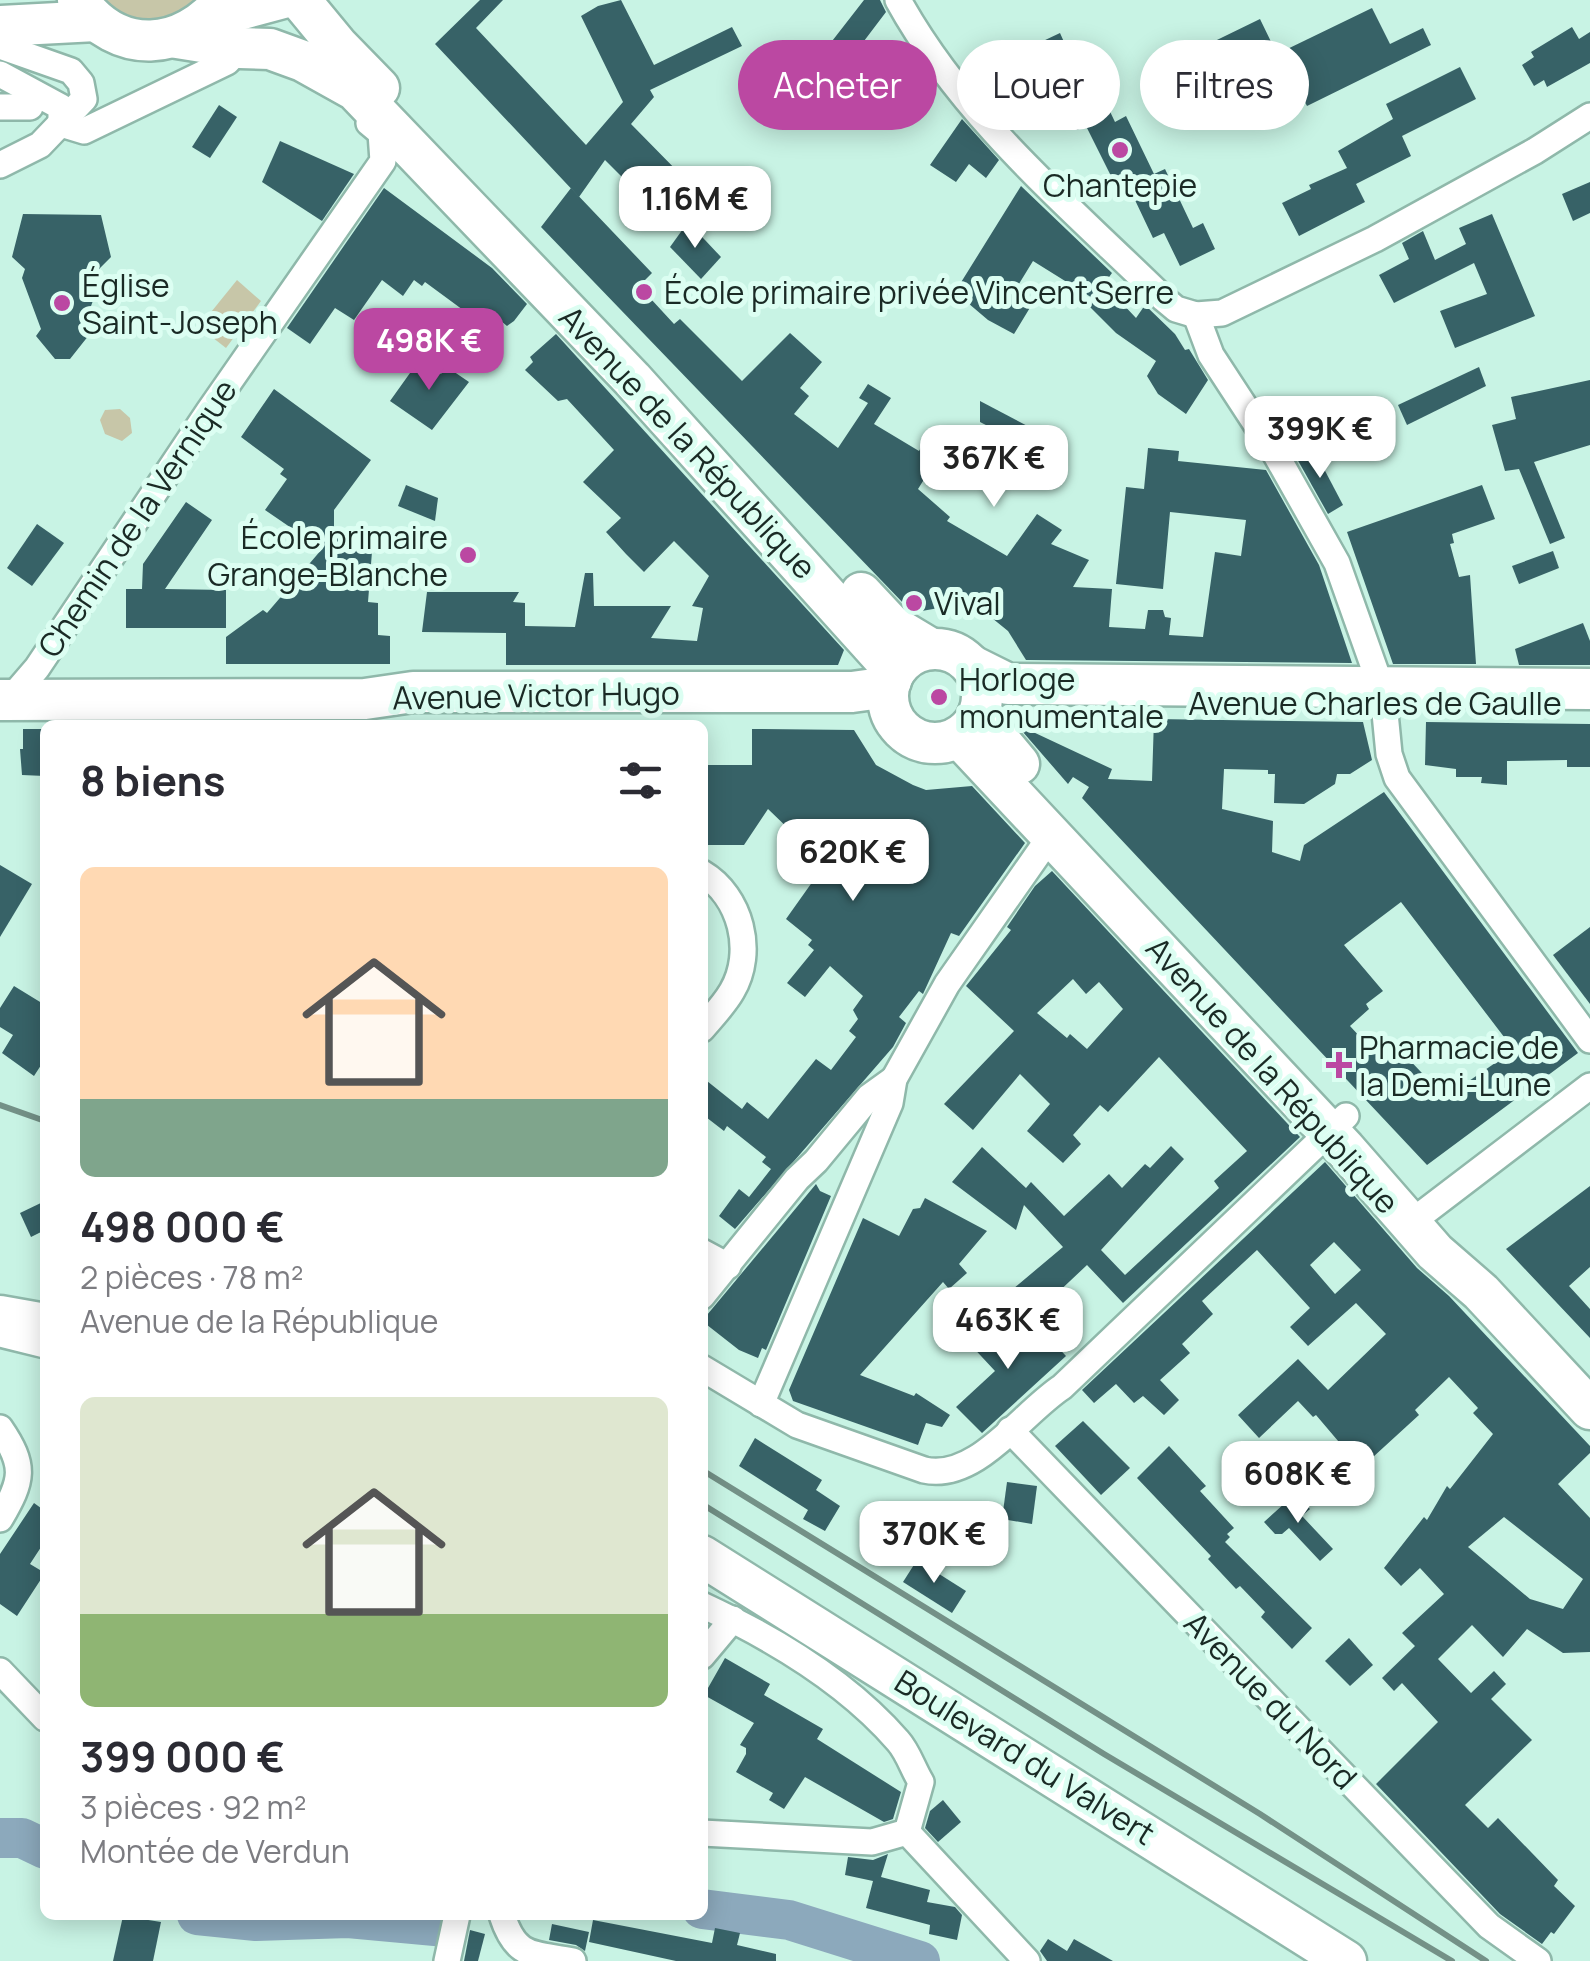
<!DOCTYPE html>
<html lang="fr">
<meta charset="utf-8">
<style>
:root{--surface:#fff;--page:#f7f7f7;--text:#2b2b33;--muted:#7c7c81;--accent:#bb48a2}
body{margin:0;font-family:Manrope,sans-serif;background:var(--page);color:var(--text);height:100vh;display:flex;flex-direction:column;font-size:38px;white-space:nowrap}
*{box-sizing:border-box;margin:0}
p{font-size:32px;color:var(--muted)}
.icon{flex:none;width:55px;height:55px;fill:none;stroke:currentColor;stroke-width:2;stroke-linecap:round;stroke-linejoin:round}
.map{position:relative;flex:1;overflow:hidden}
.drawer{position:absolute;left:40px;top:720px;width:668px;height:1200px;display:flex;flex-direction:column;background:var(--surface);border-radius:15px;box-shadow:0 5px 25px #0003}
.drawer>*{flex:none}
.guide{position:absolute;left:738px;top:40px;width:702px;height:90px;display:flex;gap:20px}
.price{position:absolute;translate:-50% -85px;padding:0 22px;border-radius:20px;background:#fff;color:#222;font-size:32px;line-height:65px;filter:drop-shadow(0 2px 5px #0008)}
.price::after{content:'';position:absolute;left:50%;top:60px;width:30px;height:22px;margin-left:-15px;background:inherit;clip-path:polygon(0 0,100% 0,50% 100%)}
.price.selected{background:var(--accent);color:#fff}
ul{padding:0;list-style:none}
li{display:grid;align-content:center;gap:20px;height:530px;padding:0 40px}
li span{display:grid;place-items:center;height:310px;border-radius:15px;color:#555}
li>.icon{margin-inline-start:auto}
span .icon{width:180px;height:180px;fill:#fffc;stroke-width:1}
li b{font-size:42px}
h2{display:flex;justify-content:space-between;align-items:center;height:120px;padding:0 40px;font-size:42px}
.chip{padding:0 35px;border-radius:45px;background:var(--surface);box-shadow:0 5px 25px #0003;font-size:35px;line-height:90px}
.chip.selected{background:var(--accent);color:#fff}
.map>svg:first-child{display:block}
.green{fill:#c7c6a8}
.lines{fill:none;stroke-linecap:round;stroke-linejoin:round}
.river{stroke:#8ca9bc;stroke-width:40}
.building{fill:#376267;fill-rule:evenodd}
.street-casing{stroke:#8fb8aa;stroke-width:30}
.secondary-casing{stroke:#8fb8aa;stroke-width:40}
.primary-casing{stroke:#8fb8aa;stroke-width:45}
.street{stroke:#fff;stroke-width:25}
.secondary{stroke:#fff;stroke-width:35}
.primary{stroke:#fff;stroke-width:40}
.rail{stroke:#749187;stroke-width:6}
.poi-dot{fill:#bb48a2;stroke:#dcfef2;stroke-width:4}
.labels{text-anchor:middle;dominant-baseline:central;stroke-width:10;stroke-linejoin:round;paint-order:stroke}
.poi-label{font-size:32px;fill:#1a2a25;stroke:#dcfef2;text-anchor:start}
.street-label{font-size:32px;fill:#1a2a25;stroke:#dcfef2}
</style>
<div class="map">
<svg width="1590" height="1961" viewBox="0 0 1590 1961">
<rect width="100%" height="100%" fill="#c8f3e4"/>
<!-- green -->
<g class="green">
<polygon points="106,0 206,0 174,17 139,23 94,2"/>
<polygon points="237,280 261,301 226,348 199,327"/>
<polygon points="120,409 130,418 132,433 122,441 105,434 100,420 105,410"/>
</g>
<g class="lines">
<!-- river -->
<g class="river">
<polyline points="0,1838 22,1838 45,1849"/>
<polyline points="702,1909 789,1920 920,1961"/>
<polyline points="197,1915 256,1921 348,1918 446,1927"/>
</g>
</g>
<!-- building -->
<g class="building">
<polygon points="480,0 503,0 476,28 586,145 623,102 581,16 598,6 621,0 654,65 732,27 742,46 650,90 654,97 631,124 687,181 657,212 605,160 579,197 435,44"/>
<polygon points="864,0 880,0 886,12 861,45 856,42 837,66 822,54"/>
<polygon points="1372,8 1390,44 1423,28 1431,45 1307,106 1291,75 1230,104 1214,71 1194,81 1182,57 1260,19 1277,54"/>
<polygon points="1572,27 1579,39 1590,32 1590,63 1547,87 1544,80 1534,86 1522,65 1534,57 1531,52"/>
<polygon points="1060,33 1072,60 1054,85 1048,72 1037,77 1024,50"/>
<polygon points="1460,67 1476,99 1402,136 1411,156 1356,184 1365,202 1299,236 1282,203 1311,189 1309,185 1347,168 1338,151 1393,119 1386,104"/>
<polygon points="1092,74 1115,122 1126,116 1154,174 1165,169 1193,228 1203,223 1215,249 1180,266 1164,233 1153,238 1125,179 1115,184 1086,126 1077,130 1068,112"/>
<polygon points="219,105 237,117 210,158 192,147"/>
<polygon points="962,119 999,160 986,178 969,164 956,182 930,165"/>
<polygon points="280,141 354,174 322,221 262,182"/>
<polygon points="1590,182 1590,213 1573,221 1562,194"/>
<polygon points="1021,186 1112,273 1104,284 1136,318 1145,305 1175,334 1185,350 1189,349 1208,380 1186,414 1158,394 1147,376 1156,361 1116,333 1088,305 1094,299 1033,261 1014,292 1031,306 1014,334 988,320 955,292"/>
<polygon points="384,188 492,268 527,304 514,321 507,326 501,321 493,332 425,282 422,286 414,280 403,296 382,280 354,320 335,308 310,344 287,328"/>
<polygon points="571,188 652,273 639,286 674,324 680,319 742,381 790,333 822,362 800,388 809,396 794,414 838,448 868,403 859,398 868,384 891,398 874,424 919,451 923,444 940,454 918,489 950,517 947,521 1007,556 1037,514 1062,530 1051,544 1089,560 1073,587 1112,589 1109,627 1145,629 1148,610 1163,610 1165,617 1171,618 1169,635 1203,637 1215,552 1241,556 1246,520 1170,512 1163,589 1116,584 1126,487 1144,489 1148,448 1179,451 1178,461 1266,470 1319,565 1352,663 1026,660 1008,631 987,614 956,605 916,612 906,606 541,227"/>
<polygon points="23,214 101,215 111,257 99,269 102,276 83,328 89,335 70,359 55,359 36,336 41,329 22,278 25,269 12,257"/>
<polygon points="1492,214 1535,316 1455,348 1440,311 1487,294 1474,263 1394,303 1379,275 1409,259 1402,243 1423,231 1435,260 1466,244 1459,228"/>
<polygon points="688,222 721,257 701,279 670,247"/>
<polygon points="556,334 844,650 838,665 506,665 506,633 422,632 427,592 519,592 513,602 525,603 525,626 575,627 585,573 593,573 594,606 671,606 651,638 697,641 703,608 692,606 709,576 674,541 644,572 626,554 606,532 621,518 583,482 614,450 567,399 558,401 525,370 533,362 530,357"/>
<polygon points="420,359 441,374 447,367 469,382 432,430 390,401"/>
<polygon points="1479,367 1486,386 1407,425 1398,405"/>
<polygon points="1590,380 1590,445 1534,462 1565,538 1550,544 1519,469 1505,471 1492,425 1516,419 1511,397"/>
<polygon points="274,389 371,460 334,510 334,535 373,539 368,602 378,603 378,635 390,636 390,664 226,664 226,637 263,610 267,613 322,549 265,510 287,479 280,474 284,469 241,437"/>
<polygon points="980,401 1054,440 1044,455 980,422"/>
<polygon points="1313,448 1343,505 1328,514 1296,457"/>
<polygon points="406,485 438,498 435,521 398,506"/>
<polygon points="1482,485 1495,519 1452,534 1454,543 1450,544 1459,577 1470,575 1476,664 1393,664 1347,532"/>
<polygon points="186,502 212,520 165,589 226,590 226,628 126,628 126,589 142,589 143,564"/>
<polygon points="37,524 64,543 32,586 7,568"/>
<polygon points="1553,551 1559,568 1519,584 1512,566"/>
<polygon points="1583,623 1590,641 1590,665 1519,665 1515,649"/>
<path d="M1154,719L1363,722L1372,760L1350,774H1337L1335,784L1304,804L1274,803L1275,774H1268V770L1224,769L1222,809L1273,821L1272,852L1300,861L1304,845L1384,792L1578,1053L1427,1165L1082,798L1089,787L1073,777L1068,784L1016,724L1112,769L1108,779L1152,781ZM1401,902L1514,1050L1466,1083L1463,1078L1442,1094L1400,1050L1384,1063L1350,1026L1369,1009L1366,1004L1383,991L1344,945Z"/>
<polygon points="1426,722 1590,724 1590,767 1567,767 1567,760 1507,761 1507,785 1481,783 1482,777 1456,777 1456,769 1425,765"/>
<polygon points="23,729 45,729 45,776 22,775 20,749 23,749"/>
<polygon points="752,729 854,730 876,765 913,785 926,790 972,786 1025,843 959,936 951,933 923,994 919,991 899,1017 906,1023 893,1047 735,1229 719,1216 739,1189 749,1197 771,1169 762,1162 766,1157 727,1126 724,1131 702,1114 702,1077 742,1109 747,1102 768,1119 816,1059 831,1070 856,1037 849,1031 858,1019 853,1010 863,996 830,966 805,997 787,983 814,950 808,945 812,940 786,919 830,857 796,832 794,834 768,809 744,845 702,845 702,765 752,765"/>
<polygon points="0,865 32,884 0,937"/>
<path d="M1052,871L1300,1137L1123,1303L1087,1265L1035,1314L1013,1289L1063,1247L1024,1205L1016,1230L952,1182L982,1147L1026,1188L1031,1182L1064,1216L1109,1174L1122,1188L1145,1164L1150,1168L1171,1146L1184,1159L1101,1250L1125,1275L1219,1188L1214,1181L1247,1151L1159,1057L1108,1112L1100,1105L1073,1135L1081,1144L1063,1163L1027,1131L1050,1104L1020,1074L973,1130L944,1104L1014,1031L966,986L1011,930L1007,927L1035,886ZM1073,979L1086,994L1099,982L1123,1009L1087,1049L1070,1034L1067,1038L1037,1013Z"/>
<polygon points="1590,927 1590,1004 1553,955"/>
<polygon points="14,986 45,1005 45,1059 34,1076 2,1053 13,1035 0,1027 0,1008"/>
<path d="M1325,1162L1417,1268L1449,1296L1590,1446V1453L1558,1484L1590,1518V1652L1563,1653L1527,1629L1503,1657L1472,1625L1438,1659L1471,1693L1494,1671L1506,1684L1491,1699L1532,1740L1465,1805L1488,1828L1498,1818L1558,1880L1554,1886L1575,1906L1554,1934L1551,1932L1542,1944L1500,1914L1376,1784L1438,1722L1402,1683L1394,1691L1382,1678L1415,1646L1402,1633L1444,1594L1420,1568L1401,1586L1384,1568L1424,1517L1427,1520L1447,1486L1450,1489L1493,1434L1473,1413L1478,1408L1449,1377L1415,1410L1419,1415L1361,1468L1316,1415L1313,1417L1298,1401L1259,1438L1238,1415L1298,1359L1328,1390L1386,1334L1356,1303L1308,1346L1290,1327L1310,1308L1257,1250L1202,1301L1213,1314L1182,1344L1190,1353L1160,1380L1179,1400L1164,1415L1143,1396L1134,1403L1116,1384L1094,1403L1082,1390ZM1334,1242L1361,1270L1335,1294L1310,1265ZM1504,1517L1583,1579L1563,1609L1530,1599L1468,1547Z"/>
<polygon points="816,1184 820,1191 831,1196 766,1350 762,1348 758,1358 739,1350 702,1321"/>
<polygon points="1590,1186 1590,1267 1569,1286 1590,1309 1590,1338 1506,1249"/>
<polygon points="925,1198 987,1231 959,1264 967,1273 949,1289 943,1282 860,1375 914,1396 916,1393 950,1415 942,1427 926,1423 918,1445 793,1401 789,1390 863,1218 899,1236 913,1209 920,1208"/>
<polygon points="45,1201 45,1230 31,1237 20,1213"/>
<polygon points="1032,1320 1066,1356 982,1433 956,1407 995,1371 968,1342 985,1325 1006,1346"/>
<polygon points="1083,1421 1130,1468 1101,1495 1055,1446"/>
<polygon points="755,1438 822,1480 816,1490 840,1506 825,1531 803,1519 808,1510 739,1466"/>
<polygon points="1169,1446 1206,1486 1200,1491 1234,1528 1227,1534 1230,1537 1225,1542 1312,1628 1292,1649 1261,1617 1265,1612 1240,1586 1236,1589 1208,1559 1211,1556 1137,1478"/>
<polygon points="1007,1482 1037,1486 1032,1524 1002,1519"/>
<polygon points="1295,1494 1310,1509 1302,1516 1333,1549 1320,1561 1289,1528 1282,1534 1275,1534 1264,1522"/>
<polygon points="34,1503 45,1511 45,1541 30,1564 45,1573 17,1616 0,1604 0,1554"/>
<polygon points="917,1560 966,1591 952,1613 903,1582"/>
<polygon points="1349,1638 1373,1665 1350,1686 1325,1661"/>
<polygon points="725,1658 770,1684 764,1695 823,1729 817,1739 901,1792 893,1819 884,1822 805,1777 784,1809 769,1800 773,1793 736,1772 746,1754 746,1748 740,1745 754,1723 704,1695"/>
<polygon points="943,1800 961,1822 938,1842 925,1828 930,1811"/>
<polygon points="888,1854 881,1877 930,1890 927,1902 955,1907 962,1915 957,1940 929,1934 930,1925 866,1908 873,1881 845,1875 848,1857 873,1860"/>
<polygon points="123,1916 161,1922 153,1961 113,1961"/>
<polygon points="593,1920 712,1943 715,1928 740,1933 737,1945 776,1954 776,1961 676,1961 589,1942"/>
<polygon points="552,1924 589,1932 585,1951 576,1945 549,1940"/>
<polygon points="470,1930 485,1934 478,1961 464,1961"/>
<polygon points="1048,1939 1067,1951 1074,1939 1113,1961 1047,1961 1040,1951"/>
</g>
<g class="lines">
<!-- street casing -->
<g class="street-casing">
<g id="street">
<path d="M898,0C963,118 1069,206 1164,299L1176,309L1196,315L1222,313L1375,239L1535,151L1590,116"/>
<polyline points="0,46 71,71 81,83 84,99 40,145 0,165"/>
<polyline points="0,74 61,107 61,124"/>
<polyline points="0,107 30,107"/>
<polyline points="61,124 84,131 227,62 240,48 244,50"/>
<polyline points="1196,315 1211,355 1275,453 1337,563 1376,673 1385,713 1389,754 1397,778 1590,1040"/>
<polyline points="6,704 37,668 209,411 383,161 381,133 369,123"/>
<path d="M702,873C741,896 755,952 732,991C724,1005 712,1017 702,1029"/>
<polyline points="1409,1224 1590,1086"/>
<polyline points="702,1252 728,1266"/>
<polyline points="702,1296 797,1179 816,1161 869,1097 894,1079"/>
<polyline points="0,1334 45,1345"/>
<path d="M702,1368L797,1425L924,1470C976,1482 1022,1413 1062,1387L1346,1116"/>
<polyline points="761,1404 890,1103 894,1079 947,984 1052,834"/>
<path d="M0,1428C26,1466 23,1480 0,1519"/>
<polyline points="1010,1430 1489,1926 1538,1961"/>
<path d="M702,1605C773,1638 847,1682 898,1741C908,1752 913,1769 921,1782L907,1832L872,1842L702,1833"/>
<polyline points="702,1656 733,1619"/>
<polyline points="0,1671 45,1718"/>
<polyline points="907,1832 1027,1961"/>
<path d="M502,1915C516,1959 533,1953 573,1961"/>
<polyline points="447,1961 457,1915"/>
</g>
</g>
<!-- secondary casing -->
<g class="secondary-casing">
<polyline id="secondary" points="208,21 285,0"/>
</g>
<!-- primary casing -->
<g class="primary-casing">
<g id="primary">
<path d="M78,0C118,57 183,51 224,0"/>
<polyline points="300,0 338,46 379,88"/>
<polyline points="0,26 96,21"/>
<polyline points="177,38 240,48 270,49 303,61 355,90 632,379 895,671"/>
<polyline points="861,593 891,625 931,649"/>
<circle cx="935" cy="696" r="47"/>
<polyline points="972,666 1008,684 1590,689"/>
<polyline points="0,700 365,699 413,692 852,692 874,689 891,681"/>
<polyline points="978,715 1019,764"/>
<polyline points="959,737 1345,1149 1435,1252 1481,1292 1590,1409"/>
<polyline points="0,1316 45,1324"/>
<polyline points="702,1556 1346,1961"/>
</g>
</g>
<!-- street -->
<use href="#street" class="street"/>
<!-- secondary -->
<use href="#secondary" class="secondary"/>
<!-- primary -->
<use href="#primary" class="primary"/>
<!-- rail -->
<g class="rail">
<polyline points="0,1105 45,1121"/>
<polyline points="702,1470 1260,1814 1486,1961"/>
<polyline points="702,1504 1104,1754 1452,1961"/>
</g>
</g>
<!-- markers -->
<g class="poi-dot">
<circle cx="1120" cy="150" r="10"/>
<circle cx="644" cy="292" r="10"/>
<circle cx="62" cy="303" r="10"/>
<circle cx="468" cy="555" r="10"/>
<circle cx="914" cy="603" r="10"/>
<circle cx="939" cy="697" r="10"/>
<path d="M1334 1050h10v10h10v10h-10v10h-10v-10h-10v-10h10z"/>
</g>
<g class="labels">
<!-- poi labels -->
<g class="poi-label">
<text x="1120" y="185" text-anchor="middle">Chantepie</text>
<text x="82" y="285">Église<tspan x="82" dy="37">Saint-Joseph</tspan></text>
<text x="664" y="292">École primaire privée Vincent Serre</text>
<text x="448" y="537" text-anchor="end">École primaire<tspan x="448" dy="37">Grange-Blanche</tspan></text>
<text x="934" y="603">Vival</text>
<text x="959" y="679">Horloge<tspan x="959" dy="37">monumentale</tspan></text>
<text x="1359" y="1047">Pharmacie de<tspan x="1359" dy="37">la Demi-Lune</tspan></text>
</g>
<!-- street labels -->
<g class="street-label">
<text transform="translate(688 442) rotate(47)">Avenue de la République</text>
<text transform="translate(137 518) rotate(-56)">Chemin de la Vernique</text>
<text transform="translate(536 695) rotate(-1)">Avenue Victor Hugo</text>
<text x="1375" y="703">Avenue Charles de Gaulle</text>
<text transform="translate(1273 1075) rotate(48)">Avenue de la République</text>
<text transform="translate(1271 1700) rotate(46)">Avenue du Nord</text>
<text transform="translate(1025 1757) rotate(32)">Boulevard du Valvert</text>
</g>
</g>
</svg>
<b class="price" style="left:695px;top:251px">1.16M €</b>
<b class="price selected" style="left:429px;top:393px">498K €</b>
<b class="price" style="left:1320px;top:481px">399K €</b>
<b class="price" style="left:994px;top:510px">367K €</b>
<b class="price" style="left:853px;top:904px">620K €</b>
<b class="price" style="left:1008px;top:1372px">463K €</b>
<b class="price" style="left:1298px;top:1526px">608K €</b>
<b class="price" style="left:934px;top:1586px">370K €</b>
<div class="guide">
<a class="chip selected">Acheter</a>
<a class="chip">Louer</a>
<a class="chip">Filtres</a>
</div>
<section class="drawer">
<h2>8 biens<svg class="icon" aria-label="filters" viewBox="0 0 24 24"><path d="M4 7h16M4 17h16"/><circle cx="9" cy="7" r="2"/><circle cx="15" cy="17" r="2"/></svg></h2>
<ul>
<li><span style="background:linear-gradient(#ffd9b3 75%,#7fa58c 0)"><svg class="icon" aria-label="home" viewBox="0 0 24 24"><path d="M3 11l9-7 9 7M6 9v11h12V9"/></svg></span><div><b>498 000 €</b><p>2 pièces · 78 m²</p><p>Avenue de la République</p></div></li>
<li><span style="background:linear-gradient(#dfe7d0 70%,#8fb573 0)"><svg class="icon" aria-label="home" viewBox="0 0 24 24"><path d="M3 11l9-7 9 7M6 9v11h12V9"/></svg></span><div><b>399 000 €</b><p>3 pièces · 92 m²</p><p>Montée de Verdun</p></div></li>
</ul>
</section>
</div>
